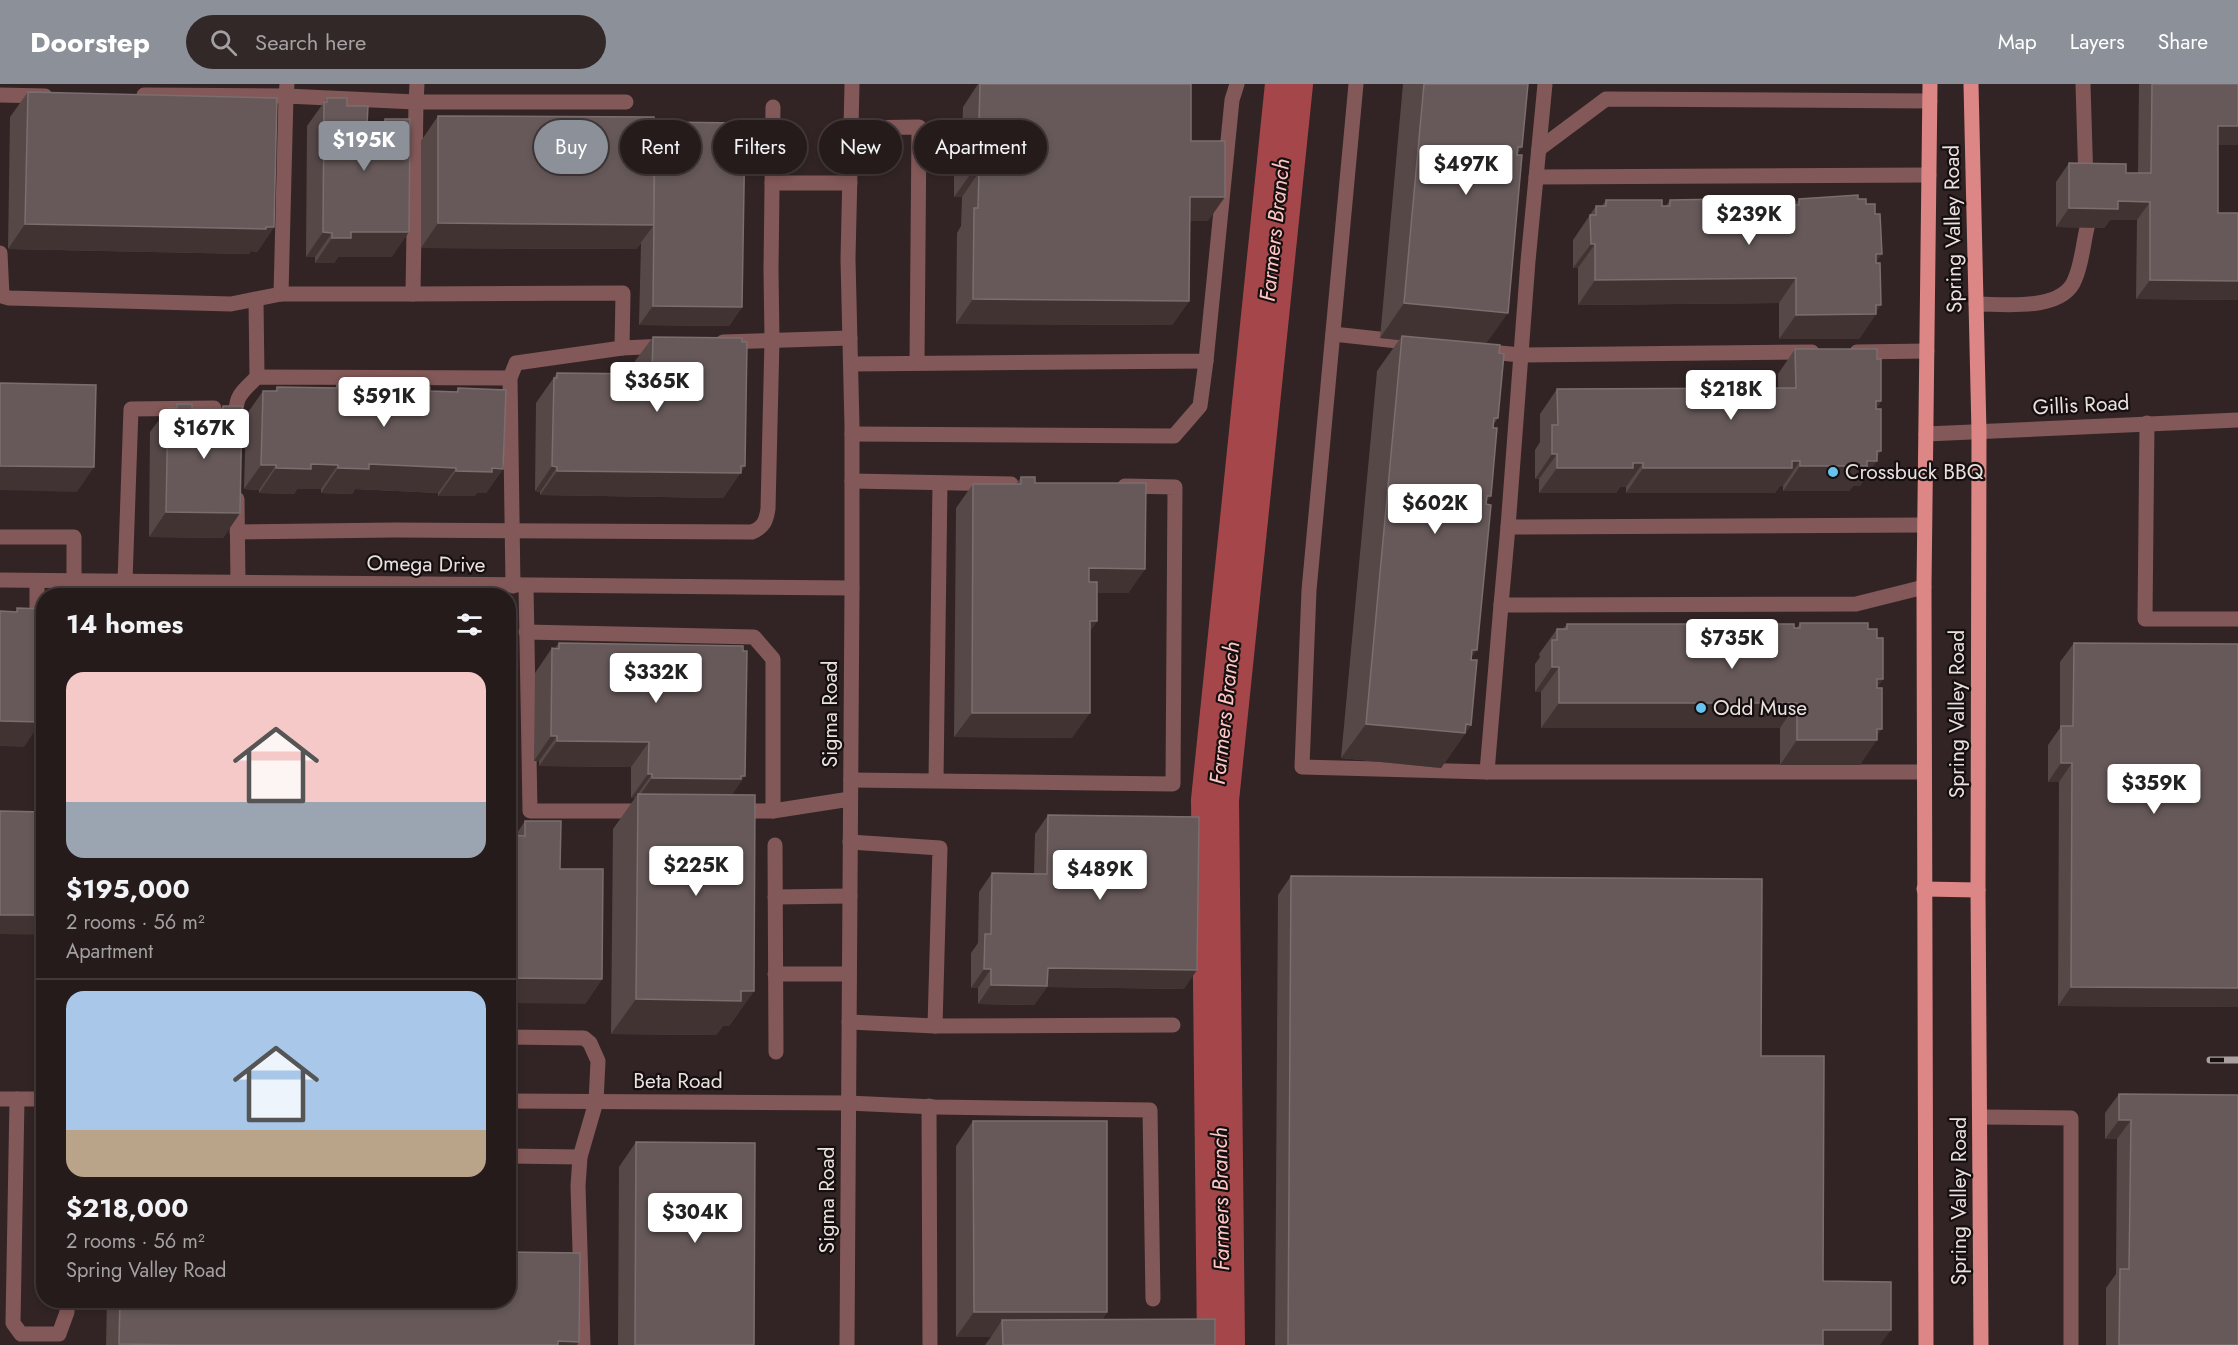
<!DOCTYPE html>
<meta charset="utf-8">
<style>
:root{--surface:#261b1b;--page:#322828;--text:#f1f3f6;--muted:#a4a1a3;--line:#42393a;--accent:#8c9099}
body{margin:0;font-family:Jost,sans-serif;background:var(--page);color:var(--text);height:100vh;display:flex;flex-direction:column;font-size:22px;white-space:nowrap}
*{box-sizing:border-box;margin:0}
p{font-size:20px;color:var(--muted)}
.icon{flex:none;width:33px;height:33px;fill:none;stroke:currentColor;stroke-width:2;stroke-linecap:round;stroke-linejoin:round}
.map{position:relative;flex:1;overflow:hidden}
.side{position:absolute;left:36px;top:504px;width:480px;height:720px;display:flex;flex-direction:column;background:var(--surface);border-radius:24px;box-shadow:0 3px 9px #0003,0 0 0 2px var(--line)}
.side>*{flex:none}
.guide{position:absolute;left:534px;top:36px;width:570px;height:54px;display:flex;gap:12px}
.price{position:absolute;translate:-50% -51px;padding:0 14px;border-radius:6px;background:#fff;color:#222;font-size:20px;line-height:39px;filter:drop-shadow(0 2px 3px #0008)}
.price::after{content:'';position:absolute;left:50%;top:36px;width:18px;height:14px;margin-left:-9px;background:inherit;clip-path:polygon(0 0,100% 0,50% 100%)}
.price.current{background:var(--accent);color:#fff}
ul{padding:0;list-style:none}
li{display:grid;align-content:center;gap:12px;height:318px;padding:0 30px}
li+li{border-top:2px solid var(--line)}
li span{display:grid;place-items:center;height:186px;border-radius:18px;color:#555}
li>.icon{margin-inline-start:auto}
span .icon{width:108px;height:108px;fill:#fffc;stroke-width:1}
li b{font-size:26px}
h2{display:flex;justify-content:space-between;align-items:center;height:72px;padding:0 30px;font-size:26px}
.chip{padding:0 21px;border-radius:27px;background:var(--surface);box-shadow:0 3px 9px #0003,0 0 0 2px var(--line);font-size:21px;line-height:54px}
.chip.current{background:var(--accent);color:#fff}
header{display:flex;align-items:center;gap:36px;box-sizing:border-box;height:84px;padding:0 30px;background:var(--accent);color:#fff}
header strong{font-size:28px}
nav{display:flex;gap:33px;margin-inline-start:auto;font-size:21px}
.search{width:420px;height:54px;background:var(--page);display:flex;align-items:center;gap:15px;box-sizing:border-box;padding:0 21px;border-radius:33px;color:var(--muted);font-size:22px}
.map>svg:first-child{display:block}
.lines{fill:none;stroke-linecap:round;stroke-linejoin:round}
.river{stroke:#a5464a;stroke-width:48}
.minor{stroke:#835858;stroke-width:15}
.major{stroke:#dd8686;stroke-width:15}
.rail-casing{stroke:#aa9f9f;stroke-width:7}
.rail{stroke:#150f0f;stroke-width:4.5;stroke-dasharray:14;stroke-linecap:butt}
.wall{fill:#574848}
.shaded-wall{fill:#423333}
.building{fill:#675959;stroke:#7b6e6e;stroke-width:1.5}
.poi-dot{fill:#66c4ef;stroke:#150f0f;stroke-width:2}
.labels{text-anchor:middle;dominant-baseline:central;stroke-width:4.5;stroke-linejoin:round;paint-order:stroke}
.street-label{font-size:21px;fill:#eae0e0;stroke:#150f0f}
.poi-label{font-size:21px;fill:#eae0e0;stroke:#150f0f;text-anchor:start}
.water-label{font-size:22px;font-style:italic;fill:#fec7c6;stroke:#150f0f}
</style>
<header>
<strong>Doorstep</strong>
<div class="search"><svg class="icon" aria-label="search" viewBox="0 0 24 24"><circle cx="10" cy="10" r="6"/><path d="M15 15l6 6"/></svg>Search here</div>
<nav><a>Map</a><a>Layers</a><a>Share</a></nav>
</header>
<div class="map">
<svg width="2238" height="1261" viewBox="0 0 2238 1261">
<rect width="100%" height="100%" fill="#322424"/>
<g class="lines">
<!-- river -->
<polyline class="river" points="1221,1261 1215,716 1289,0"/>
<!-- minor -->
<g class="minor">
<polyline points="1356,0 1309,506 1302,683 1487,688"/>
<polyline points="2083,0 2086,99"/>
<polyline points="0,11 45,12"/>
<polyline points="144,11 286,12 287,0"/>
<polyline points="626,18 416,18 413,210 623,209 622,264 666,262"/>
<polyline points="851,44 919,43 917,279"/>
<polyline points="1539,65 1606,15 1930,17"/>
<polyline points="1536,93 1929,91"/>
<polyline points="772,99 850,99"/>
<polyline points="0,169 2,212 9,214 231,220 281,210"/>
<polyline points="413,210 281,210 286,12 416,18 417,0"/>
<polyline points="256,216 257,293"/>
<path d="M1976,220C2004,220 2063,228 2075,195C2082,179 2083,160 2087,144"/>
<polyline points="1333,250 1416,259"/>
<polyline points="723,258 850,254"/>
<polyline points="1479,267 1521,271 1812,268"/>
<polyline points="1857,268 1927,267"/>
<polyline points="851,280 1206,277 1232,16 1237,0"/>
<polyline points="2147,339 2145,535 2238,535"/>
<path d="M236,340C235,312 238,312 257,293L510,294"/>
<polyline points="852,350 1174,352 1200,322 1206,277"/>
<polyline points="1926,350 2238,336"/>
<polyline points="852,397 1011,400"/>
<polyline points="237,415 238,499"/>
<polyline points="1508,443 1528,177 1545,0"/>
<path d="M237,448L394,446L752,448C764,443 766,437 768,425L772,256L771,186L773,23"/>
<polyline points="0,453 74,453 74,497"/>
<polyline points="0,496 852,504"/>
<polyline points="125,497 131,325 214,324"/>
<polyline points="513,502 510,294 516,279 622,264"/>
<polyline points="526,502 530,727 644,727"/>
<polyline points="1924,503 1856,520 1501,521 1508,443 1924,441"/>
<polyline points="1501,521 1487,688 1924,688"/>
<polyline points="37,532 37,497"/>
<polyline points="526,548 754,553 773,575 773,727"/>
<polyline points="851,696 1173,700 1175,403 1125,402"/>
<polyline points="936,696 940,399"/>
<polyline points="737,727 773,727 850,715"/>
<polyline points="775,761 776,968"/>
<polyline points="775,813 850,812"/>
<polyline points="775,890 849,890"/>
<polyline points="849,938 935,942 940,764 850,758"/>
<polyline points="935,942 1173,941"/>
<polyline points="508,953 584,954 590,959 598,977 596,1018 580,1073 578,1102 583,1261"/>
<polyline points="0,1015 44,1015"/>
<polyline points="17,1015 13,1239 21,1250 59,1250 67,1228 67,1216"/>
<polyline points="508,1017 848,1019 935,1023 1150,1026 1153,1215"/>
<polyline points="929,1022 930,1261"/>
<polyline points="1980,1033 2071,1034 2071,1261"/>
<polyline points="508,1072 580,1073"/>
<polyline points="847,1261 852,504 852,342 848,175 852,0"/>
</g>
<!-- major -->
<g class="major">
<polyline points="1971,0 1979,348 1978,806 1981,1261"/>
<polyline points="1924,805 1978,806"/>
<polyline points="1926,1261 1924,503 1930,0"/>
</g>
<!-- rail casing -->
<g class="rail-casing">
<polyline id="rail" points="2210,976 2238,976"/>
</g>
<!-- rail -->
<use href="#rail" class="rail"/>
</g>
<!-- wall -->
<g class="wall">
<polygon points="978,0 1191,0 1191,57 1208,137 1190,137 1189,217 1172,241 956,240 957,149 961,142 962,113 954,113 954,63 962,52 963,23"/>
<polygon points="1403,0 1528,0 1522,63 1517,71 1486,260 1499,269 1498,334 1493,341 1472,574 1471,641 1441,684 1341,674 1377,287 1399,256 1380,254"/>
<polygon points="2139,0 2238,0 2238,61 2218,61 2218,129 2238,129 2238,216 2136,215 2137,136 2110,136 2104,144 2056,143 2056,98 2069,79 2126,89 2138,89"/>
<polygon points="28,8 274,143 257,168 251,167 249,170 8,165 10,33"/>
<polygon points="327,14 347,22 367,41 381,41 385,35 392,173 338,173 334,179 315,179 315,173 306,173 307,42"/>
<polygon points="438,32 654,45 661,38 742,223 729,242 639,241 641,159 636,165 421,164 421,57"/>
<polygon points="1799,115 1858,115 1866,120 1876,179 1876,230 1859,255 1779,255 1779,219 1578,221 1578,184 1573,184 1573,156 1596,122 1602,122 1606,116 1666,122 1670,116 1725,120 1732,120 1735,116 1795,121"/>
<polygon points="653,253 745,382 723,414 540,411 540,408 535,407 536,319 557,289 635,290 635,277"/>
<polygon points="1795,265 1877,275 1881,317 1876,325 1877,374 1860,402 1853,402 1849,407 1783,407 1783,402 1780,402 1775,409 1626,409 1626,403 1620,403 1616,409 1539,409 1539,395 1535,395 1535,366 1540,358 1540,330 1557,305 1778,304 1778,290"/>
<polygon points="337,301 373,307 393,308 397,302 430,307 456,308 458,304 503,385 486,409 477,409 474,412 438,412 438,409 355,405 352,410 321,409 321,405 297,405 294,410 259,409 259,406 244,405 246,331 263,307 275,307 277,303 335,304"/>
<polygon points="177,320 192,325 220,325 223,322 240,429 223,454 149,453 150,348 168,324 175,324"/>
<polygon points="1021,393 1035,399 1145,485 1128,509 1097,509 1097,537 1090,547 1072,654 954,653 956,424 973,400 1016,400"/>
<polygon points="1800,539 1868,545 1877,554 1883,595 1877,603 1877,652 1860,681 1780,681 1780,644 1541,644 1541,608 1535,608 1535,580 1540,573 1539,570 1557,545 1563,545 1567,540 1718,546 1723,540 1797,544"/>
<polygon points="559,559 732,711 754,907 729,942 723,942 716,951 611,950 613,745 635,714 631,714 631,683 539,682 539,677 534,677 535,589 552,564 555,564"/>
<polygon points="2074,559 2238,923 2058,922 2059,698 2048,698 2048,661 2060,644 2060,578"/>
<polygon points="1048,731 1184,905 1047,903 1034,921 978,920 978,904 971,904 971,869 978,859 979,808 992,789 1034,789 1035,750"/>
<polygon points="525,737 560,785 602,895 585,920 515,752"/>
<polygon points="1291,792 1761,972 1823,1197 1880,1261 1275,1261 1278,811"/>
<polygon points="2119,1010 2238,1261 2106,1261 2106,1204 2116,1190 2117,1055 2105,1055 2105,1029"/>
<polygon points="973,1037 1107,1228 1102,1236 1215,1261 985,1261 991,1253 956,1253 956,1062"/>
<polygon points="636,1058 754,1261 618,1261 619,1083"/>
<polygon points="107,1216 508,1216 577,1261 106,1261"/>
</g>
<!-- shaded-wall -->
<g class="shaded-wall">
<polygon points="2218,42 2238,42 2238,61 2204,61"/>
<polygon points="1518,63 1522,63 1498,98"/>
<polygon points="972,88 979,88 962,113 954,113"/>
<polygon points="1190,113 1225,113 1208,137 1173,137"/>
<polygon points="2118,117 2150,118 2137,136 2110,136 2104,144 2056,143 2069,124"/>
<polygon points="438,139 654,141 636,165 421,164"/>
<polygon points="25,140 266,143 274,143 257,168 251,167 249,170 8,165"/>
<polygon points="323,148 332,149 315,173 306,173"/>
<polygon points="351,148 409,148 392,173 338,173 334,179 315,179 332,154"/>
<polygon points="1591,160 1595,160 1578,184 1573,184"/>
<polygon points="1876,170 1882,170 1865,195"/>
<polygon points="1796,194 1779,219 1578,221 1595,196"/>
<polygon points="2150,196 2238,197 2238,216 2136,215"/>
<polygon points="973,215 1189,217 1172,241 956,240"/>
<polygon points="1404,219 1508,229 1483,264 1402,252 1399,256 1380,254"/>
<polygon points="1876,221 1881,221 1875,230 1876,230 1859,255 1779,255 1796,231"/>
<polygon points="653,222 742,223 729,242 639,241"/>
<polygon points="1876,317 1881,317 1864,342"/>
<polygon points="1877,367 1881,367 1875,377 1877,377 1860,402 1853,402 1849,407 1783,407 1800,382 1867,377"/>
<polygon points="1552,370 1557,370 1539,395 1535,395"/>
<polygon points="1800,377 1783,402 1780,402 1775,409 1626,409 1643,384"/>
<polygon points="1633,379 1643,379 1626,403 1620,403 1616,409 1539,409 1557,384"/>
<polygon points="311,380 338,381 321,405 297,405 294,410 259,409 276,384"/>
<polygon points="369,380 456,384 438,409 355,405 352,410 321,409 338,384"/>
<polygon points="261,381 276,381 259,406 244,405"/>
<polygon points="0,382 94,383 77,408 0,406"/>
<polygon points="552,382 557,383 540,408 535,407"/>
<polygon points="741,382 745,382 723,414 540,411 557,387"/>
<polygon points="492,384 503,385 486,409 477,409 474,412 438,412 456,387"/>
<polygon points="1487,412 1491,412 1467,447"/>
<polygon points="166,428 240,429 223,454 149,453"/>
<polygon points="1089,484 1145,485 1128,509 1072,509"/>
<polygon points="1090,537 1097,537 1080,562"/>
<polygon points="1472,566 1477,566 1452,601"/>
<polygon points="1552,583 1559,583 1541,608 1535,608"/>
<polygon points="1877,595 1883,595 1866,619"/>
<polygon points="1559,619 1797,619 1780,644 1541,644"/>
<polygon points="972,629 1090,629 1072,654 954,653"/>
<polygon points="0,637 41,638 24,663 0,662"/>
<polygon points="1366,640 1466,640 1471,641 1441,684 1341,674"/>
<polygon points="1877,645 1882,645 1874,656 1877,656 1860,681 1780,681 1797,656"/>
<polygon points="551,652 557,652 539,677 534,677"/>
<polygon points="557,657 649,658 631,683 539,682"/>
<polygon points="2061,679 2072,679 2059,698 2048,698"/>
<polygon points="648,690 652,690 635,714 631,714"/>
<polygon points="745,692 728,717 637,715 652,694"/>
<polygon points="0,831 44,831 44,851 0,850"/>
<polygon points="1048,884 1197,886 1184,905 1047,903 1034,921 978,920 991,901"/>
<polygon points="984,885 991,885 978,904 971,904"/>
<polygon points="508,894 602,895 585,920 508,919"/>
<polygon points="2071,903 2238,904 2238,923 2058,922"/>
<polygon points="741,907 754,907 729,942 723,942 716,951 611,950 636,915"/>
<polygon points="2119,1036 2131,1036 2117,1055 2105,1055"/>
<polygon points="974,1228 1107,1228 1090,1253 1002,1236 991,1253 956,1253"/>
<polygon points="1823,1246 1891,1246 1880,1261 1812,1261"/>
<polygon points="558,1257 579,1258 577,1261 555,1261"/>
</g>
<!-- building -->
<g class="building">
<polygon points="980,0 1191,0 1191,57 1225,57 1225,113 1190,113 1189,217 973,215 974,124 978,124 979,88 972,88 972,38 979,38"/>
<polygon points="1424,0 1528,0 1522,63 1518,63 1517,71 1522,71 1508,229 1404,219"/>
<polygon points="2152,0 2238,0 2238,42 2218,42 2218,129 2238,129 2238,197 2150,196 2150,118 2118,117 2118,125 2069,124 2069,79 2126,80 2126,89 2151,89"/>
<polygon points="28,8 277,14 274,143 266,143 266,145 25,140"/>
<polygon points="327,14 347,14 347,22 368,22 367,41 385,41 385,35 410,35 409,148 351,148 351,154 332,154 332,149 323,148 324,18 327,18"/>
<polygon points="438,32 654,33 654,141 438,139"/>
<polygon points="661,38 740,39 740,43 745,43 742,223 653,222 655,44 661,44"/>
<polygon points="1858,111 1858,115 1866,115 1866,120 1875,120 1875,130 1880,130 1882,170 1876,170 1876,179 1880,179 1881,221 1876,221 1876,230 1796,231 1796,194 1595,196 1595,160 1591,160 1590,131 1596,131 1596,122 1606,122 1606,116 1662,116 1662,122 1670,122 1670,116 1725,115 1725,120 1735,120 1735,116 1791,115 1792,121 1799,121 1799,115"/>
<polygon points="1402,252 1500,261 1499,269 1504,270 1498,334 1494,334 1493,344 1497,344 1491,412 1487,412 1486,420 1491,421 1477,566 1472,566 1471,576 1477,576 1471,641 1466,640 1465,649 1366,640"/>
<polygon points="653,253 742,254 742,258 747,258 745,382 741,382 741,389 557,387 557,383 552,382 554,294 557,294 557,289 652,290"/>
<polygon points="1795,265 1877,265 1877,275 1881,275 1881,317 1876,317 1876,325 1881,325 1881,367 1877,367 1877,377 1867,377 1867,382 1800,382 1800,377 1792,377 1792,384 1643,384 1643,379 1633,379 1633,384 1557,384 1557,370 1552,370 1552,341 1558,341 1557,305 1796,304"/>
<polygon points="0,299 96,301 94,383 0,382"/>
<polygon points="337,301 373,303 373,307 397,308 397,302 430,303 430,307 458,308 458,304 506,306 503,385 492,384 492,388 456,387 456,384 369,380 369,385 338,384 338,381 311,380 311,385 276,384 276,381 261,381 263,307 277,307 277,303 337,304"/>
<polygon points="177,320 192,320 192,325 223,325 223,322 242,322 240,429 166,428 168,324 177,324"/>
<polygon points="1021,393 1035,393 1035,399 1146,399 1145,485 1089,484 1089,498 1097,498 1097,537 1090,537 1090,629 972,629 973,400 1021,400"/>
<polygon points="17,524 44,525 41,638 0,637 0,527 17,528"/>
<polygon points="1800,539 1868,539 1868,545 1877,545 1877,554 1883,554 1883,595 1877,595 1877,604 1882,604 1882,645 1877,645 1877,656 1797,656 1797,619 1559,619 1559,583 1552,583 1552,556 1557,556 1557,545 1567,545 1567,540 1713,540 1713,546 1723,546 1723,540 1794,540 1794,544 1800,544"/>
<polygon points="559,559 743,562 743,567 747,567 745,692 741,692 741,695 652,694 652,690 648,690 649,658 557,657 557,652 551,652 552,564 559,565"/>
<polygon points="2074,559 2238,560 2238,904 2071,903 2072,679 2061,679 2061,642 2073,642"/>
<polygon points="638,710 755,711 754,907 741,907 741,917 636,915"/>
<polygon points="0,727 44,728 44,831 0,831"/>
<polygon points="1048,731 1199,733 1197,886 1048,884 1047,902 991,901 991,885 984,885 985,850 991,850 992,789 1047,790"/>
<polygon points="525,737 561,737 560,785 603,785 602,895 508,894 508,751 525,752"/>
<polygon points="1291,792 1762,795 1761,972 1824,972 1823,1197 1891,1198 1891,1246 1823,1246 1823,1261 1288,1261"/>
<polygon points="2119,1010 2238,1011 2238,1261 2119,1261 2120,1185 2129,1185 2131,1036 2119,1036"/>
<polygon points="973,1037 1107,1037 1107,1228 974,1228"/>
<polygon points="636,1058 755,1059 754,1261 635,1261"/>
<polygon points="508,1168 580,1169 579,1258 558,1257 558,1261 181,1261 119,1260 120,1216 508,1216"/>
<polygon points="1215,1235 1215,1261 1003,1261 1002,1236"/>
</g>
<!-- markers -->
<g class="poi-dot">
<circle cx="1833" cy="388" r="6"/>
<circle cx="1701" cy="624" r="6"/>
</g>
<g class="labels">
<!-- street labels -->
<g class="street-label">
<text transform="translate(1953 145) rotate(-91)">Spring Valley Road</text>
<text transform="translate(2081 321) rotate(-3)">Gillis Road</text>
<text transform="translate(426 480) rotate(1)">Omega Drive</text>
<text transform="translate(830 630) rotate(-90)">Sigma Road</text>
<text transform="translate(1957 630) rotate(-90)">Spring Valley Road</text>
<text x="678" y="997">Beta Road</text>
<text transform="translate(827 1116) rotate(-90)">Sigma Road</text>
<text transform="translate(1959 1117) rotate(-90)">Spring Valley Road</text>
</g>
<!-- poi labels -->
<g class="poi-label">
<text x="1845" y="388">Crossbuck BBQ</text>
<text x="1713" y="624">Odd Muse</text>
</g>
<!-- water labels -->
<g class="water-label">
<text transform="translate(1274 146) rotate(-84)">Farmers Branch</text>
<text transform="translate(1224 629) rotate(-84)">Farmers Branch</text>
<text transform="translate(1220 1115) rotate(-91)">Farmers Branch</text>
</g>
</g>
</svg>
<b class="price current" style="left:364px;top:88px">$195K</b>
<b class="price" style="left:1466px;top:112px">$497K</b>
<b class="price" style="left:1749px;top:162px">$239K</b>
<b class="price" style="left:657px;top:329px">$365K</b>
<b class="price" style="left:1731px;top:337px">$218K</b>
<b class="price" style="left:384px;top:344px">$591K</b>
<b class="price" style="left:204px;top:376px">$167K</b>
<b class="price" style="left:1435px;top:451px">$602K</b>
<b class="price" style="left:1732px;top:586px">$735K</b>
<b class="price" style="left:656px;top:620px">$332K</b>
<b class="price" style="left:2154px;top:731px">$359K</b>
<b class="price" style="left:696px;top:813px">$225K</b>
<b class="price" style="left:1100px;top:817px">$489K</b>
<b class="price" style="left:695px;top:1160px">$304K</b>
<div class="guide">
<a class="chip current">Buy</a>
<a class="chip">Rent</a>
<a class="chip">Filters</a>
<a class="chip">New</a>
<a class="chip">Apartment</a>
</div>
<section class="side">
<h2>14 homes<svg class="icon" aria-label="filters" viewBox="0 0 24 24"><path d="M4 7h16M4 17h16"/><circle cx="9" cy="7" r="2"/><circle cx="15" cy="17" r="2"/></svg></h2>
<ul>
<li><span style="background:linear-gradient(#f6c9c9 70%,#9aa5b1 0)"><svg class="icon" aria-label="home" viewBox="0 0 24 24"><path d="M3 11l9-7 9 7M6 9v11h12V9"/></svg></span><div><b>$195,000</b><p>2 rooms · 56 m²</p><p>Apartment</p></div></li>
<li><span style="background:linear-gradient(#a9c7e8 75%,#b9a48a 0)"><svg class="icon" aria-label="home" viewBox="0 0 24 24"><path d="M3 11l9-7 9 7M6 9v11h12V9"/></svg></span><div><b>$218,000</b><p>2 rooms · 56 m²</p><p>Spring Valley Road</p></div></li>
</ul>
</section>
</div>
